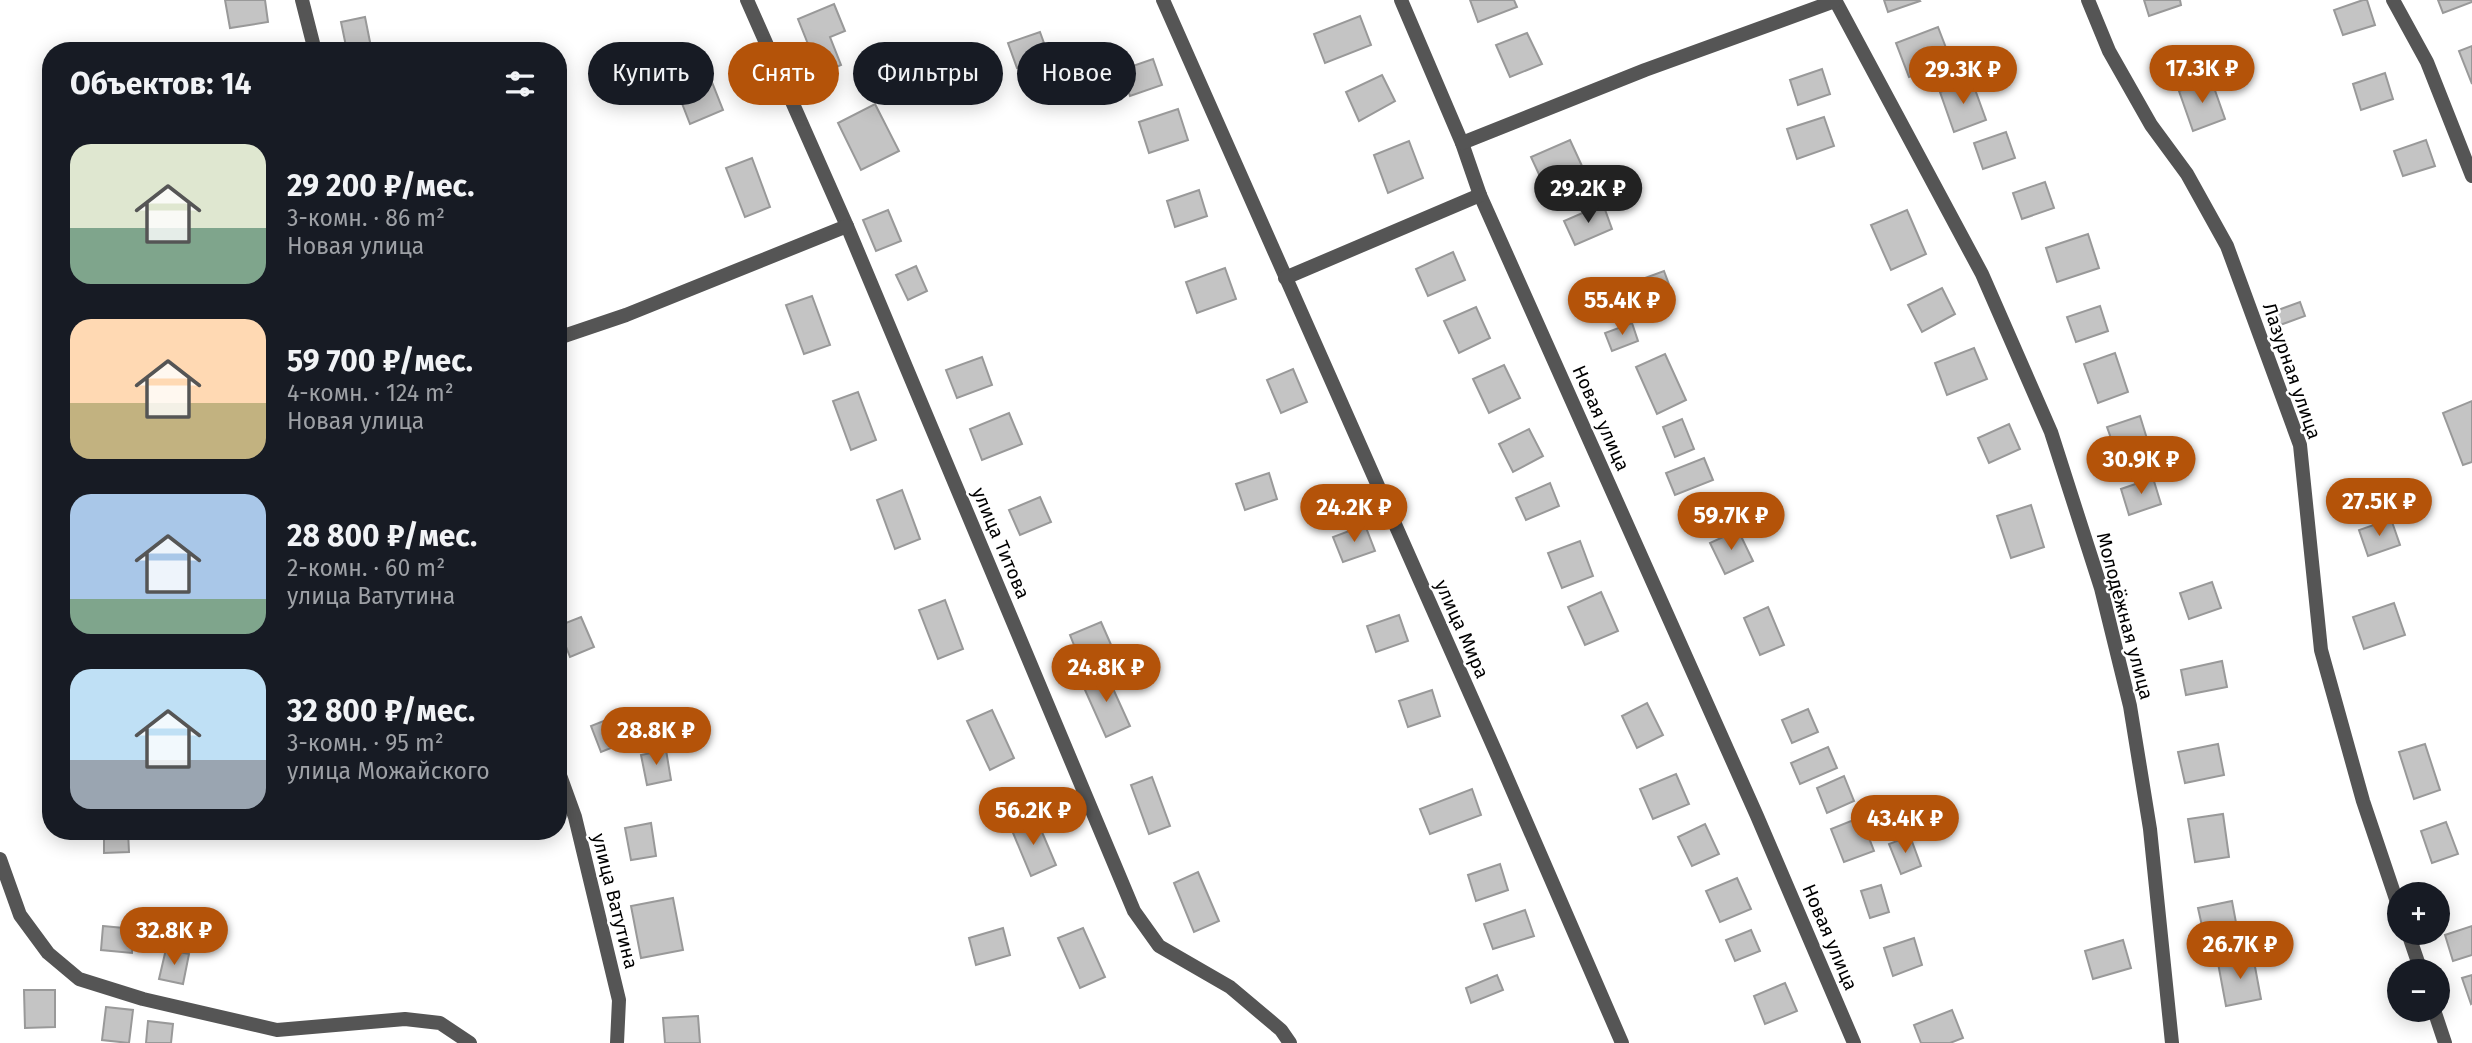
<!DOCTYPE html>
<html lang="ru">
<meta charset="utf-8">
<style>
:root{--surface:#171b24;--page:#20242c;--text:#f1f3f6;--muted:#9ea1a6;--accent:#b45309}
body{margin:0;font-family:"Fira Sans",sans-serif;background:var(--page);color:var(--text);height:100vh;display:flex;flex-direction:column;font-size:26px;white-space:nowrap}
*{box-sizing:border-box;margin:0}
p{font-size:23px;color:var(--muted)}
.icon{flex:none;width:38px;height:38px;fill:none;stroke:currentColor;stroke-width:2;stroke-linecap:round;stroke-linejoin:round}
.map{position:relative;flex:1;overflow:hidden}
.sheet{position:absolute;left:42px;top:42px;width:525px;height:798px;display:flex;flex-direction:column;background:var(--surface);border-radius:28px;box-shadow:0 4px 18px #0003}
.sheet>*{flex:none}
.guide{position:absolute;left:588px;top:42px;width:665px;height:63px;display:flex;gap:14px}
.tools{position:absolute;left:2387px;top:882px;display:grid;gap:14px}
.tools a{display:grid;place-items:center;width:63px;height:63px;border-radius:50%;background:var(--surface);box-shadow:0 4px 18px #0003;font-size:35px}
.price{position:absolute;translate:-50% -60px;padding:0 16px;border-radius:24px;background:var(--accent);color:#fff;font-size:23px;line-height:46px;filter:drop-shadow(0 2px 4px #0008)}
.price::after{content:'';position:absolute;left:50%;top:42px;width:21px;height:16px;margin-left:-10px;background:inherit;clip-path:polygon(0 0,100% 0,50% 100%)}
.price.current{background:#222;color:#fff}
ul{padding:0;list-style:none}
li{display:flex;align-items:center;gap:21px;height:175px;padding:0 28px}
li span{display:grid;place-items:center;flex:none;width:196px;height:140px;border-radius:21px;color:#555}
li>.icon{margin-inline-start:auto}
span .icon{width:84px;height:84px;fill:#fffc;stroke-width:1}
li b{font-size:30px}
h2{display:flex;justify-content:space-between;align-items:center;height:84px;padding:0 28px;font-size:30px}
.tag{padding:0 24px;border-radius:32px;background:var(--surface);box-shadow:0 4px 18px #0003;font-size:24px;line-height:63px}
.tag.current{background:var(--accent);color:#fff}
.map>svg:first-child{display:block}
.building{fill:#c4c4c4;stroke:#999;stroke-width:2}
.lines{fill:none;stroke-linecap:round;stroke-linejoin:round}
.minor{stroke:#555;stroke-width:14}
.labels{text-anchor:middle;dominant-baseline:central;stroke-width:5;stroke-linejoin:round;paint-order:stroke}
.street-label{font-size:19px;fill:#000;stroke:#fff}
</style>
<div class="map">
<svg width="2472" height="1043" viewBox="0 0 2472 1043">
<rect width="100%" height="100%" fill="#fff"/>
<!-- building -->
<g class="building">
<polygon points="225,0 265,0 268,22 230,28"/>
<polygon points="1470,0 1514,0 1517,7 1478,22"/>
<polygon points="1884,0 1919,0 1920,1 1888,12"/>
<polygon points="2144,0 2180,0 2181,5 2149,16"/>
<polygon points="2363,0 2367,0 2375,25 2343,35 2334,10"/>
<polygon points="2438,0 2472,0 2472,2 2443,13"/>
<polygon points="834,4 845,31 830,37 841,65 820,74 798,19"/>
<polygon points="1360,16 1371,45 1325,63 1314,34"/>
<polygon points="365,17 371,47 347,51 341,22"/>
<polygon points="1938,27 1951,61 1909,77 1896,43"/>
<polygon points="1040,32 1049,57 1017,68 1008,43"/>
<polygon points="1527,33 1542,64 1510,77 1496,45"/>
<polygon points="2472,46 2472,84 2459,51"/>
<polygon points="1153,59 1162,85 1130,96 1121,70"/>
<polygon points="704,62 723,110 690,124 671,75"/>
<polygon points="1822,69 1830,94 1798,105 1790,80"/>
<polygon points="2385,73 2393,99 2361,110 2353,84"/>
<polygon points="1382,75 1395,101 1359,121 1346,92"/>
<polygon points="2211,79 2225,119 2193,131 2179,91"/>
<polygon points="1972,81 1986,120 1954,132 1940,92"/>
<polygon points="875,104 899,151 861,170 838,123"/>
<polygon points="1178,109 1188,140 1149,153 1139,122"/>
<polygon points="1824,117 1834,146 1797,159 1787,129"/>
<polygon points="2006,132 2015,158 1983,169 1974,143"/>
<polygon points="1570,140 1582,166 1543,183 1531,157"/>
<polygon points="2426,140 2435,166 2403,176 2394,151"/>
<polygon points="1409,141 1423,178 1388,193 1374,155"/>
<polygon points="752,158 770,207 745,217 726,168"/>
<polygon points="2045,182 2054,208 2022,219 2013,193"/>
<polygon points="1199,190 1207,216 1175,227 1167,201"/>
<polygon points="1603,204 1612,229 1575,245 1564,221"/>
<polygon points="888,210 901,241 876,251 863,220"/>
<polygon points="1907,210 1926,254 1891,270 1871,225"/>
<polygon points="2088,234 2099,268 2057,282 2046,248"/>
<polygon points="1453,252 1465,280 1428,296 1416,269"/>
<polygon points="916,266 927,291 908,300 896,275"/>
<polygon points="1225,268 1236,299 1197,313 1186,282"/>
<polygon points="1664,271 1671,290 1592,318 1585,300"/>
<polygon points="1942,288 1955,314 1922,332 1908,305"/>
<polygon points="812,296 830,345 804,354 786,305"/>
<polygon points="2300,302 2305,316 2272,328 2267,314"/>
<polygon points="2100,306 2108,331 2076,342 2067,317"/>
<polygon points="1476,307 1490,338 1459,353 1444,321"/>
<polygon points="1632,323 1638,341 1612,351 1605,333"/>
<polygon points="1974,348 1987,379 1947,395 1935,363"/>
<polygon points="2115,353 2128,392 2098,403 2084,364"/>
<polygon points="1665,354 1686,400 1657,414 1636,367"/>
<polygon points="982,357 992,385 957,398 946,370"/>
<polygon points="1504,365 1520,398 1489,413 1473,379"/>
<polygon points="1293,369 1307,402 1281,413 1267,380"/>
<polygon points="858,392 876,440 851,450 833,401"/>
<polygon points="2472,401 2472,462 2463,465 2443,413"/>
<polygon points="1009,413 1022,444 982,460 970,429"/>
<polygon points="2140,416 2148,442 2116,452 2107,427"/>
<polygon points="1682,419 1694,449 1675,457 1663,427"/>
<polygon points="2009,424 2020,449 1989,463 1978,438"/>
<polygon points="1529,429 1543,456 1513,472 1499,444"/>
<polygon points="1704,458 1713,480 1675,495 1666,473"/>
<polygon points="1269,473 1277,499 1245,510 1236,484"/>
<polygon points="2153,478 2161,504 2129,515 2121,489"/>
<polygon points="1550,483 1559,506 1526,520 1516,498"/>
<polygon points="902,490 920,539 895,549 877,500"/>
<polygon points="1727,494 1738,522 1707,535 1696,507"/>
<polygon points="1040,497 1051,522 1020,535 1009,510"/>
<polygon points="2031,505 2044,547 2011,558 1997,516"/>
<polygon points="2391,519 2400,545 2368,556 2359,530"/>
<polygon points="1365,525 1375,551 1343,562 1333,537"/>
<polygon points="1738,530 1753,561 1725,574 1710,543"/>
<polygon points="1580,541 1593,576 1562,588 1548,553"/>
<polygon points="2212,582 2221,608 2189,619 2180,593"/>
<polygon points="1601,592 1618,631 1585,645 1568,607"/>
<polygon points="945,600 963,649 938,659 919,610"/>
<polygon points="2394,603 2405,635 2364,649 2353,617"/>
<polygon points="1768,607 1784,645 1760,655 1744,618"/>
<polygon points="1399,615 1408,641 1376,652 1367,626"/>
<polygon points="581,617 594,647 570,657 558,626"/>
<polygon points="1101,622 1112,647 1080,660 1070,635"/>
<polygon points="2222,661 2227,687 2186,695 2181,670"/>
<polygon points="1105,671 1130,726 1106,737 1081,681"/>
<polygon points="1432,690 1440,716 1408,727 1399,701"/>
<polygon points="1647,703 1663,735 1637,748 1622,716"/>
<polygon points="1808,709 1818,732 1792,743 1782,720"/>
<polygon points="992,710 1014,758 990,770 967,721"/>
<polygon points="611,718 621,744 601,752 591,726"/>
<polygon points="2218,744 2224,775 2185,783 2178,752"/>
<polygon points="2425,744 2440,790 2414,799 2399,752"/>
<polygon points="1828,747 1837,768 1800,784 1791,763"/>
<polygon points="666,750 671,780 647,785 641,755"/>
<polygon points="1676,774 1689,804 1653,819 1640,789"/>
<polygon points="1844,776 1854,801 1827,813 1817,788"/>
<polygon points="1152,777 1170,826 1149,834 1131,785"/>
<polygon points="1472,789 1481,815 1430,834 1420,809"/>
<polygon points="2223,814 2229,857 2195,862 2188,819"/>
<polygon points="1861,817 1874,851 1844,862 1831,829"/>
<polygon points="1036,818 1056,865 1031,876 1011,828"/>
<polygon points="2446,822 2458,854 2432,863 2421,831"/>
<polygon points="651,823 656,856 631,860 625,828"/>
<polygon points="1705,824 1719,854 1692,866 1678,837"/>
<polygon points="104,831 128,831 129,852 104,853"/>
<polygon points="1910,836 1921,866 1901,874 1889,844"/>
<polygon points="1500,864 1508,890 1476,901 1468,875"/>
<polygon points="1198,872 1219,921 1194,932 1174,883"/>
<polygon points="1737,878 1751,909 1720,922 1706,891"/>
<polygon points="1881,885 1889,912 1870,918 1861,891"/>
<polygon points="673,898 683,950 641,958 631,906"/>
<polygon points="2232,901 2237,928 2204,935 2198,908"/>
<polygon points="1525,910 1534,936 1493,949 1484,924"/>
<polygon points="103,926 134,929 132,953 101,950"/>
<polygon points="2472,926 2472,955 2453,961 2445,935"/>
<polygon points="1003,928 1010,955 976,965 969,938"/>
<polygon points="1083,928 1105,977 1080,988 1058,938"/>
<polygon points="1751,930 1760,951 1735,961 1726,940"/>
<polygon points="1914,938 1922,965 1893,976 1884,948"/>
<polygon points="2123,940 2131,968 2093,979 2085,951"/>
<polygon points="166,949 189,954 183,984 159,979"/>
<polygon points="2253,956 2261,999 2226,1006 2218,963"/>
<polygon points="1497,975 1503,990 1471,1003 1466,988"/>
<polygon points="2472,975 2472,1003 2471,1004 2462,978"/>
<polygon points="1785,983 1797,1011 1765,1024 1754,996"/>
<polygon points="24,990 55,990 55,1027 25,1028"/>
<polygon points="106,1007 133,1010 129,1043 102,1040"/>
<polygon points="1952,1010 1963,1038 1950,1043 1921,1043 1914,1025"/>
<polygon points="698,1016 700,1043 665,1043 663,1018"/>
<polygon points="148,1021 173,1024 171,1043 146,1043"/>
</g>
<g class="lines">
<!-- minor -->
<g class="minor">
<polyline points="302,0 315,51"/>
<polyline points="747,0 847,226 1134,911 1159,946 1230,987 1281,1030 1290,1043"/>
<polyline points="1163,0 1498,757 1622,1043"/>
<polyline points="1401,0 1462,143 1480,195 1757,816 1854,1043"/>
<polyline points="1835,0 1982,274 2051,432 2101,588 2130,706 2150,829 2172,1043"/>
<polyline points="2088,0 2109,51 2151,125 2187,174 2227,246 2300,445 2321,650 2363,801 2399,908"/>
<polyline points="2393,0 2427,62 2472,176"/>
<polyline points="1462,143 1645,70 1835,1"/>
<polyline points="1285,278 1480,195"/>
<polyline points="558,338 626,315 847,226"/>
<polyline points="558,770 575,817 619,1000 617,1043"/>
<polyline points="0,859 20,915 48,953 79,979 143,999 277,1030 405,1019 440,1023 470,1043"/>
<polyline points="2408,933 2421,971"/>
<polyline points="2434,1010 2445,1043"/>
</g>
</g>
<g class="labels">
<!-- street labels -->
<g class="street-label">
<text transform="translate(2292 371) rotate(71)">Лазурная улица</text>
<text transform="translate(1601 418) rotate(66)">Новая улица</text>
<text transform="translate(1001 543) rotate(67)">улица Титова</text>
<text transform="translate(2125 616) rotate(75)">Молодёжная улица</text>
<text transform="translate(1462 629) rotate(66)">улица Мира</text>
<text transform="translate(615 901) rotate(76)">улица Ватутина</text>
<text transform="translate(1830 937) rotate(67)">Новая улица</text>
</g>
</g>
</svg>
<div class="tools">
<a>+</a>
<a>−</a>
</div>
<b class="price" style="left:2202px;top:105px">17.3K ₽</b>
<b class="price" style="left:1963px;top:106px">29.3K ₽</b>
<b class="price current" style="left:1588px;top:225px">29.2K ₽</b>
<b class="price" style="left:1622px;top:337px">55.4K ₽</b>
<b class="price" style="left:2141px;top:496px">30.9K ₽</b>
<b class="price" style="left:2379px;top:538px">27.5K ₽</b>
<b class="price" style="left:1354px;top:544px">24.2K ₽</b>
<b class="price" style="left:1731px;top:552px">59.7K ₽</b>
<b class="price" style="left:1106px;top:704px">24.8K ₽</b>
<b class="price" style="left:656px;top:767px">28.8K ₽</b>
<b class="price" style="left:1033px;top:847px">56.2K ₽</b>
<b class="price" style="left:1905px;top:855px">43.4K ₽</b>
<b class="price" style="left:174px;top:967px">32.8K ₽</b>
<b class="price" style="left:2240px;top:981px">26.7K ₽</b>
<div class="guide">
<a class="tag">Купить</a>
<a class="tag current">Снять</a>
<a class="tag">Фильтры</a>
<a class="tag">Новое</a>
</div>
<section class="sheet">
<h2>Объектов: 14<svg class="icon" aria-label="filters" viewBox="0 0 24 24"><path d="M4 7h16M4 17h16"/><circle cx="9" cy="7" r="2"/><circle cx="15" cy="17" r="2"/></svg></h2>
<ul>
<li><span style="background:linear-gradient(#dfe7d0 60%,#7fa58c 0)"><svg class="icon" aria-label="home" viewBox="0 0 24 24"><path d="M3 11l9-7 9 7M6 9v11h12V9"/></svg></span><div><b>29 200 ₽/мес.</b><p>3-комн. · 86 m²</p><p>Новая улица</p></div></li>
<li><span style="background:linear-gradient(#ffd9b3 60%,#c2b280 0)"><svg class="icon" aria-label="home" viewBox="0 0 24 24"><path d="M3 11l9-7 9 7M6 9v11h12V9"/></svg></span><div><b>59 700 ₽/мес.</b><p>4-комн. · 124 m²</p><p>Новая улица</p></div></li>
<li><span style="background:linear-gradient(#a9c7e8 75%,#7fa58c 0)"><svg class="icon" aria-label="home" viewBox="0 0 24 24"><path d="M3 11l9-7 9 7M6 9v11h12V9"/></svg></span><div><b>28 800 ₽/мес.</b><p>2-комн. · 60 m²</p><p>улица Ватутина</p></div></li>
<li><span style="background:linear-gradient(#bfe0f5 65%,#9aa5b1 0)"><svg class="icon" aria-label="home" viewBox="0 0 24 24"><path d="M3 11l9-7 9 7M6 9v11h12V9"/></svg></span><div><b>32 800 ₽/мес.</b><p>3-комн. · 95 m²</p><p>улица Можайского</p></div></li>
</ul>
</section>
</div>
